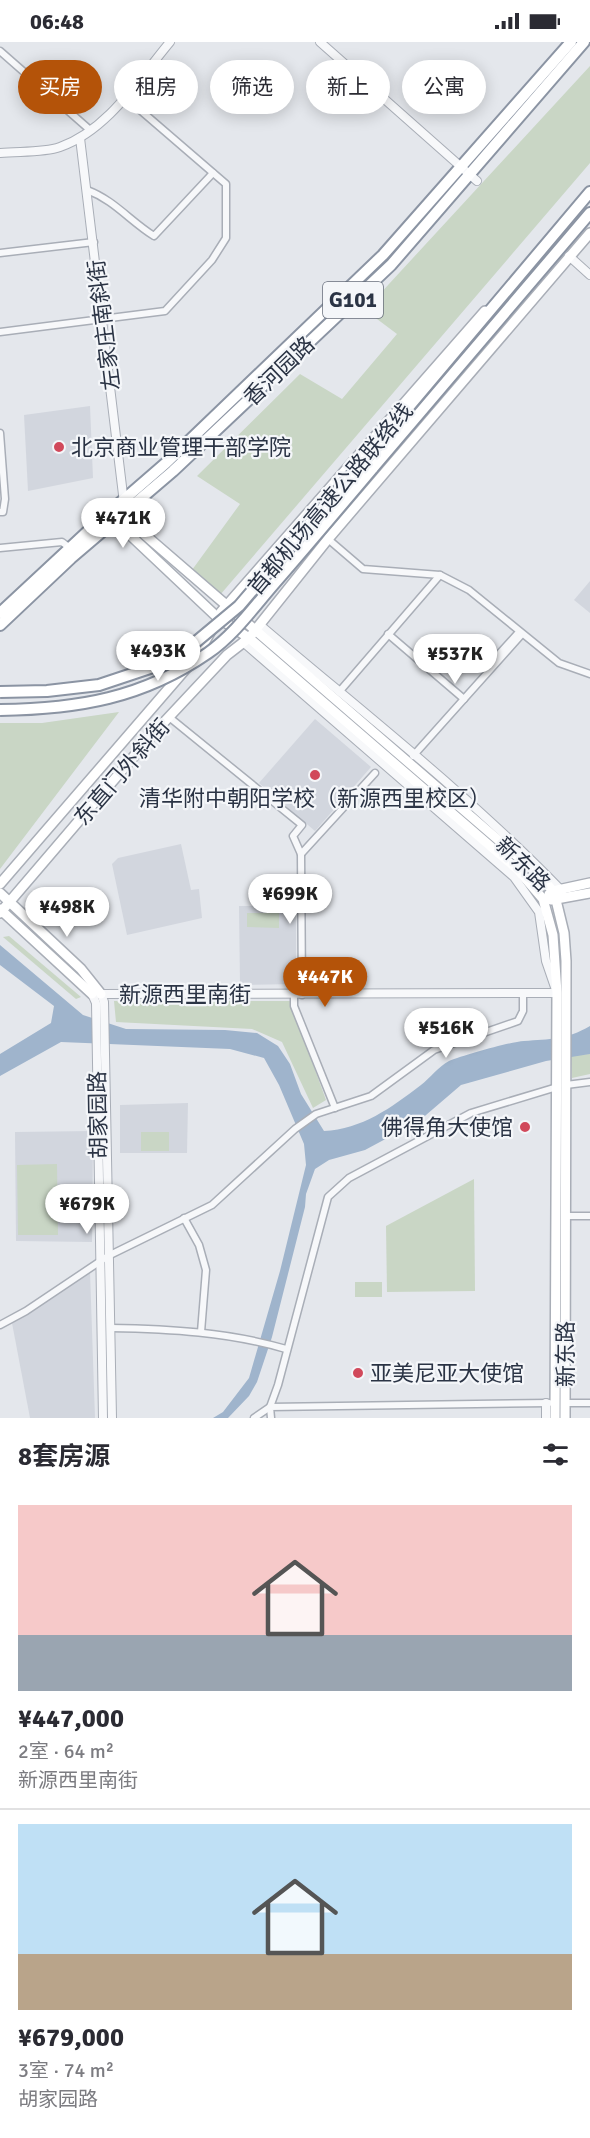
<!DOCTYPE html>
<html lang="zh">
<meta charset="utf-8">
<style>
:root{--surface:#fff;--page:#f2f2f3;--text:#2b2b33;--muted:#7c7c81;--line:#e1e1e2;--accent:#b45309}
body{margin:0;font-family:Signika,"Noto Sans SC",sans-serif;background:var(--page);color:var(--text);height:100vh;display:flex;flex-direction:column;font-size:22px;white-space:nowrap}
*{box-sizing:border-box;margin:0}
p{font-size:20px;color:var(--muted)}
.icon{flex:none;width:33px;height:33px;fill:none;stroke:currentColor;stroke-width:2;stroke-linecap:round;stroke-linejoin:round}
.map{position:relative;height:1376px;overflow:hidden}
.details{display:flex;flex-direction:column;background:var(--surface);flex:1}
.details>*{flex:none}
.banner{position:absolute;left:18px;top:18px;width:555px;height:54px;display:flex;gap:12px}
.price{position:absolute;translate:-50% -51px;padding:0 14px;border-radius:21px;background:#fff;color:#222;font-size:20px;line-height:39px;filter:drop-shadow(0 2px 3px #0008)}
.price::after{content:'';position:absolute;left:50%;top:36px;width:18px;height:14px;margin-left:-9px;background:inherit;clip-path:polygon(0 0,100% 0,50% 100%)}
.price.selected{background:var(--accent);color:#fff}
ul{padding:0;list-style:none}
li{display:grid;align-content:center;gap:12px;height:318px;padding:0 18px}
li+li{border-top:2px solid var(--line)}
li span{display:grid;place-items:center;height:186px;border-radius:0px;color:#555}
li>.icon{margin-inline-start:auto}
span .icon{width:108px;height:108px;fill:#fffc;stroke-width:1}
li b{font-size:26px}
h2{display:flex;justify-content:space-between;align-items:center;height:72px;padding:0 18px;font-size:26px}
.tag{padding:0 21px;border-radius:27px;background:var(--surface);box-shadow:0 3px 15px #0003;font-size:21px;line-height:54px}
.tag.selected{background:var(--accent);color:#fff}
.status{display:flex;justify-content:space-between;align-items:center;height:42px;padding:0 30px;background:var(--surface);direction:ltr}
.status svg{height:16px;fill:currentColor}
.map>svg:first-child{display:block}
.built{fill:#d2d6de}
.green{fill:#c9d6c5}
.water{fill:#9fb4cc}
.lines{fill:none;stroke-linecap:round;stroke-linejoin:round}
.minor-casing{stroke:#a9aeb7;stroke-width:9}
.tertiary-casing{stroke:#a9aeb7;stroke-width:10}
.secondary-casing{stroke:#a9aeb7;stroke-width:12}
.trunk-casing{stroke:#8b94a3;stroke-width:14}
.minor{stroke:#f7f8fa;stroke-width:6}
.tertiary{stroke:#f7f8fa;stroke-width:8}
.secondary{stroke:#fff;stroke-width:9}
.trunk{stroke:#fff;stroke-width:10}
.trunk-bridge-casing{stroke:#8b94a3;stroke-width:14;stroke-linecap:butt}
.trunk-bridge{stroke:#fff;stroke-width:10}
.poi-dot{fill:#d1495b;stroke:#f4f6f9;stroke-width:2}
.labels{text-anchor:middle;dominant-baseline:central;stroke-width:4.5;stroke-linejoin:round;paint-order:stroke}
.shield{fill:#f4f6f9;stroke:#676e7b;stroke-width:1.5}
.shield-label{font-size:21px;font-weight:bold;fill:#2b3445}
.street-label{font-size:22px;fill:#2b3445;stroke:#f4f6f9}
.poi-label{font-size:22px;fill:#2b3445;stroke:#f4f6f9;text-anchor:start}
</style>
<div class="status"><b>06:48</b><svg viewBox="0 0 49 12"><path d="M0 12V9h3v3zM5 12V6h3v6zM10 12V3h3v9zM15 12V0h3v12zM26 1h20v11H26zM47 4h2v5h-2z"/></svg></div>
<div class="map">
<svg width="590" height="1376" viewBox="0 0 590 1376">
<rect width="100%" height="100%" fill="#e4e7ec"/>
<!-- built -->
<g class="built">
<polygon points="90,364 93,436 28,449 24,373"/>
<polygon points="590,539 590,571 574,558"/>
<polygon points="315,677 371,725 315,789 259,741"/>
<polygon points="181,802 191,848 199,847 202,876 127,893 112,822 118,816"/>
<polygon points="239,864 296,864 296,942 240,943"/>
<polygon points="188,1061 187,1111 120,1111 120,1063"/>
<polygon points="93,1089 92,1200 16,1199 15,1090"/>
<polygon points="90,1230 95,1376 30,1376 12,1281"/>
</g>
<!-- green -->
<g class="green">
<polygon points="590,24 590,121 220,553 192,528 240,462 197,434 300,332 342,357 397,292 365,268"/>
<polygon points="119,670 0,827 0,681 42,681"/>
<polygon points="247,871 279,871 279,886 247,885"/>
<polygon points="9,894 81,955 76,957 3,895"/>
<polygon points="114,959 290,959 326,1058 313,1066 282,1000 252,987 116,980"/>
<polygon points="590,1012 590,1032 572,1036 571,1013"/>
<rect x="141" y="1090" width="28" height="19"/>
<polygon points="57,1122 58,1193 18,1193 17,1123"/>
<polygon points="474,1137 475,1249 387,1250 386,1184"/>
<rect x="355" y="1240" width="27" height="15"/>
</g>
<!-- water -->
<path class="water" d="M0,903L83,973L126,987L225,988L257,991L278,1004L290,1022L301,1052L324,1089C362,1087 391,1066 421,1043C430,1036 439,1024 449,1019C464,1013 509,1000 524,999C550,997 566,998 590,984V1012L546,1019L461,1043L419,1079L365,1108L329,1118L315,1127L306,1152L305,1165L272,1295L257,1340L249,1354L228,1376H213L223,1370L249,1336L280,1229L306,1123L304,1102L279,1043L264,1016L230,1007L61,1000L0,1034V1012L51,981L54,964L0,923Z"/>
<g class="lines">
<!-- minor casing -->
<g class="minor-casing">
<g id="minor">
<polyline points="0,9 90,88"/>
<path d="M87,148C114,158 130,179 154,194L213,131"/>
<polyline points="0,211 94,200"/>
<polyline points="0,290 165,269 212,218 226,196 226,142 125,55"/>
<polyline points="0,391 5,457 3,470 0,470"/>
<polyline points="328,497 363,527 440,533 469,548 559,621 590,632"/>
<polyline points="0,506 62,500 70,506"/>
<polyline points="388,592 464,657"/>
<polyline points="489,623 519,590"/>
<polyline points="339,650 440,533"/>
<polyline points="169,675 302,783 293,794 301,812 302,953"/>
<polyline points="413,714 522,592"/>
<polyline points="301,812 375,731"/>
<polyline points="294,953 294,964 335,1066"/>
<polyline points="566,1043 590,1040"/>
<polyline points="565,1174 590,1174"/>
<polyline points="184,1176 199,1203 206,1228 201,1290"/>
<polyline points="0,1283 26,1269 108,1214 212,1163 295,1087 316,1072 371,1054 434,1008 518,979 523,969 523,951"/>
<path d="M110,1286C170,1287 228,1290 286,1307"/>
<polyline points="565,1361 590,1361"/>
<polyline points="254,1376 270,1365 278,1343 328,1155 349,1136 471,1071 557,1045"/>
<polyline points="271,1376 270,1365 549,1361"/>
</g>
</g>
<!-- tertiary casing -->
<g class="tertiary-casing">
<g id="tertiary">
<polyline points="320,0 477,139"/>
<polyline points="80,96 124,461"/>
<path d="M0,111C19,109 43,111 60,105C108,88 139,37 170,0"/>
<polyline points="569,214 590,233"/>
<path d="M260,583C361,669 468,752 560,847L562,852"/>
<polyline points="101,952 104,960 112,1376"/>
<polyline points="546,1361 546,1376"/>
<polyline points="103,1376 96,961 92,952 557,951 546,919 539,870 514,835 243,600"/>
</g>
</g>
<!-- secondary casing -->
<g class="secondary-casing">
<g id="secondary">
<polyline points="124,471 130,480 540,834 553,849 556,858 564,891 566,919 565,1376"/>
<polyline points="111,475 217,575 249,596 518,828 543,857 553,893 557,951 555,1376"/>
<polyline points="221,570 485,269"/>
<polyline points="0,842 196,615 212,587"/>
<polyline points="0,851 81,927 101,952"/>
<polyline points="549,852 553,849 590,841"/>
<polyline points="551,858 590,851"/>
<polyline points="0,867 92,952"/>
<polyline points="0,871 153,692 227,613 249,596 328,497 590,191"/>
</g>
</g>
<!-- trunk casing -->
<g class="trunk-casing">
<g id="trunk">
<polyline points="363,419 590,150"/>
<polyline points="372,427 590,171"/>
<polyline points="0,571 98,480 166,421 383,213 571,0"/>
<polyline points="0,583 71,516 173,429 391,223 584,0"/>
</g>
</g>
<!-- minor -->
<use href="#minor" class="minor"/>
<!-- tertiary -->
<use href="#tertiary" class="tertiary"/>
<!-- secondary -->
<use href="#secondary" class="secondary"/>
<!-- trunk -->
<use href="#trunk" class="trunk"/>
<!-- trunk-bridge casing -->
<g class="trunk-bridge-casing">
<g id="trunk-bridge">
<polyline points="0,650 47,649 99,643 156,624 185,609 239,564 363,419"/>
<path d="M0,668C78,667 143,656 208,611C234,593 254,565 274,542C307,504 340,465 372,427"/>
</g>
</g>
<!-- trunk-bridge -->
<use href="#trunk-bridge" class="trunk-bridge"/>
</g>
<!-- markers -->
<g class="poi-dot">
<circle cx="59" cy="405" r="6"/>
<circle cx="315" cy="733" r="6"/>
<circle cx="525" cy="1085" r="6"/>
<circle cx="358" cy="1331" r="6"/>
</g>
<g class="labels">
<!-- shield labels -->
<rect class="shield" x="323" y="240" width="60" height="36" rx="4.5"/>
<g class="shield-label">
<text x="353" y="258">G101</text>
</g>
<!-- street labels -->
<g class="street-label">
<text transform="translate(104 283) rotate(-97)">左家庄南斜街</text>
<text transform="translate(279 329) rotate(-44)">香河园路</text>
<text transform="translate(330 457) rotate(-50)">首都机场高速公路联络线</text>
<text transform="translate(122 730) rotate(-49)">东直门外斜街</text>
<text transform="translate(523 822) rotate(45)">新东路</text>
<text x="185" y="952">新源西里南街</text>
<text transform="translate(98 1073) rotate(-91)">胡家园路</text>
<text transform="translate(565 1312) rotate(-90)">新东路</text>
</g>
<!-- poi labels -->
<g class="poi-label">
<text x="71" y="405">北京商业管理干部学院</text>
<text x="315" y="756" text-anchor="middle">清华附中朝阳学校（新源西里校区）</text>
<text x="513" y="1085" text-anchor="end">佛得角大使馆</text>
<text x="370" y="1331">亚美尼亚大使馆</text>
</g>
</g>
</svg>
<b class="price" style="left:123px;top:507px">¥471K</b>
<b class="price" style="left:158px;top:640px">¥493K</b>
<b class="price" style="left:455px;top:643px">¥537K</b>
<b class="price" style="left:290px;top:883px">¥699K</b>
<b class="price" style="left:67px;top:896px">¥498K</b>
<b class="price selected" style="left:325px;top:966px">¥447K</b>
<b class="price" style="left:446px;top:1017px">¥516K</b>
<b class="price" style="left:87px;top:1193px">¥679K</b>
<div class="banner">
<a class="tag selected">买房</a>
<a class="tag">租房</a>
<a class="tag">筛选</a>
<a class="tag">新上</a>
<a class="tag">公寓</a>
</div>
</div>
<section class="details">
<h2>8套房源<svg class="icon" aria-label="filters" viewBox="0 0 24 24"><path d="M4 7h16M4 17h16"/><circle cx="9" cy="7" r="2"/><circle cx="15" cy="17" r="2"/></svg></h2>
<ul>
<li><span style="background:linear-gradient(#f6c9c9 70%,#9aa5b1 0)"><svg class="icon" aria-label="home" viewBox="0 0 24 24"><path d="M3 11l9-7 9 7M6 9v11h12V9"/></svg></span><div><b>¥447,000</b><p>2室 · 64 m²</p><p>新源西里南街</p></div></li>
<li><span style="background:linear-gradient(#bfe0f5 70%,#b9a48a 0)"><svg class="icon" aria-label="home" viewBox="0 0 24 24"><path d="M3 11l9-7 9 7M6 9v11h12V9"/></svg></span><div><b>¥679,000</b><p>3室 · 74 m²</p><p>胡家园路</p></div></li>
</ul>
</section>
